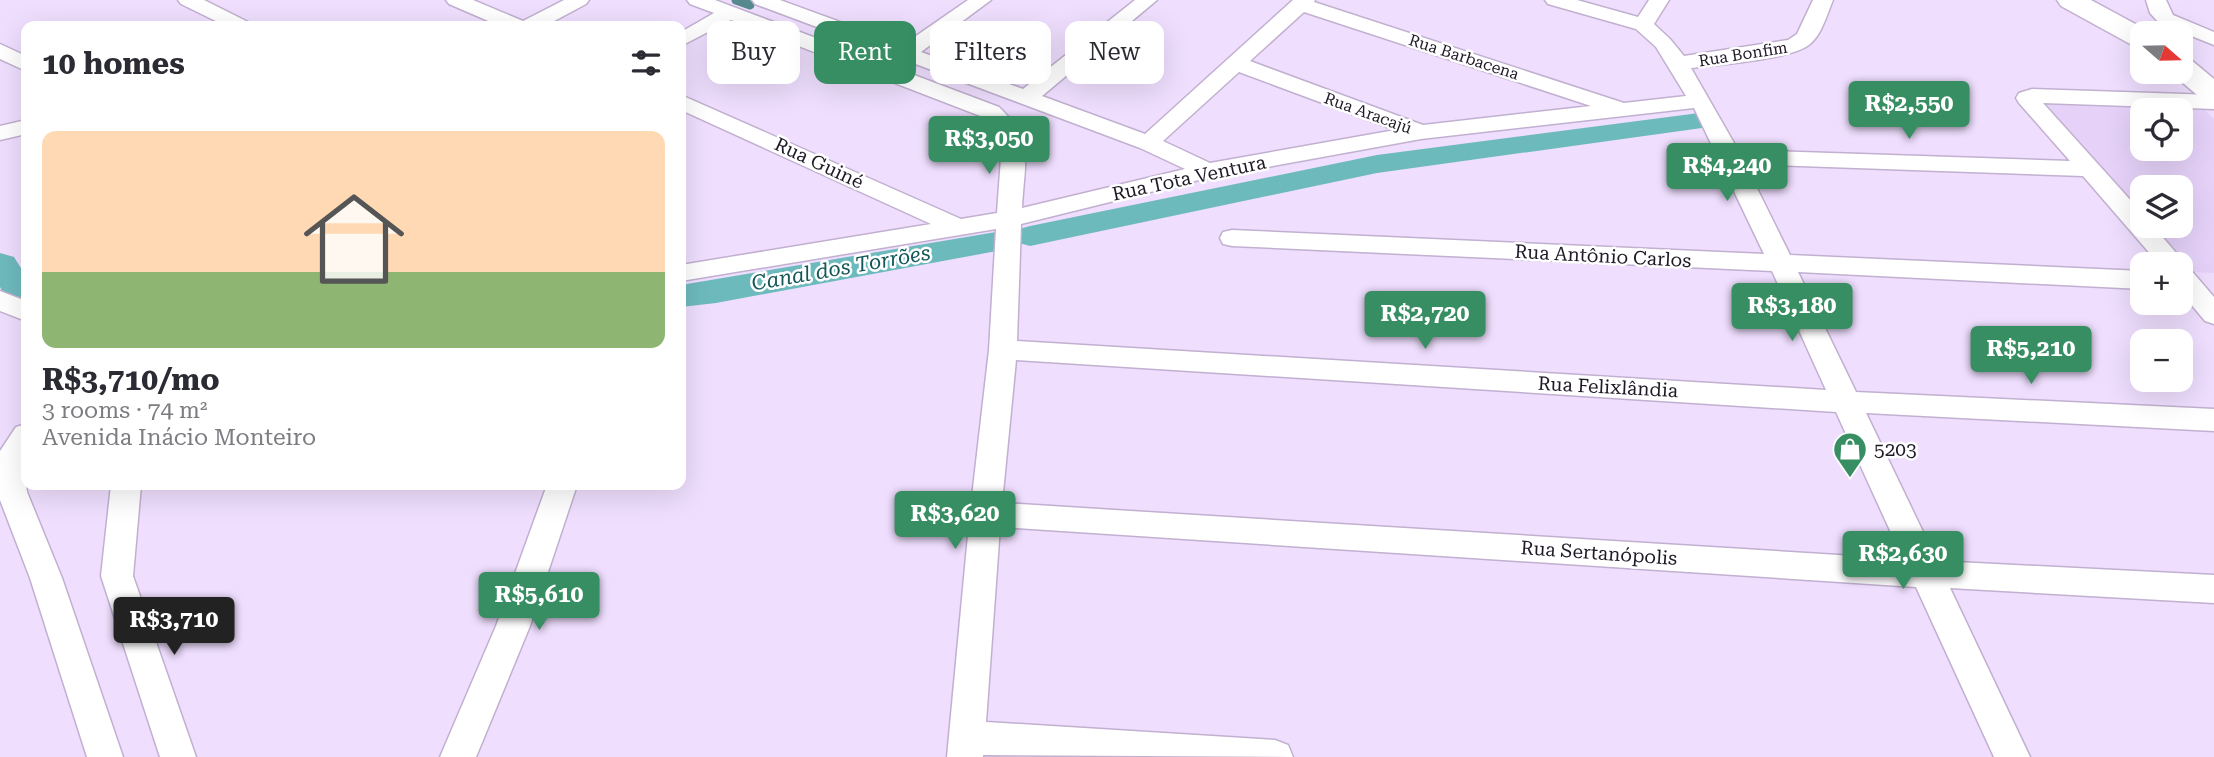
<!DOCTYPE html>
<meta charset="utf-8">
<style>
:root{--surface:#fff;--page:#f7f7f7;--text:#2b2b33;--muted:#7c7c81;--accent:#378e63}
body{margin:0;font-family:"Roboto Serif",serif;background:var(--page);color:var(--text);height:100vh;display:flex;flex-direction:column;font-size:26px;white-space:nowrap}
*{box-sizing:border-box;margin:0}
p{font-size:23px;color:var(--muted)}
.icon{flex:none;width:38px;height:38px;fill:none;stroke:currentColor;stroke-width:2;stroke-linecap:round;stroke-linejoin:round}
.map{position:relative;flex:1;overflow:hidden}
.side{position:absolute;left:21px;top:21px;width:665px;height:469px;display:flex;flex-direction:column;background:var(--surface);border-radius:14px;box-shadow:0 7px 28px #0002}
.side>*{flex:none}
.banner{position:absolute;left:707px;top:21px;width:665px;height:63px;display:flex;gap:14px}
.needle{width:46px;rotate:110deg}
.tools{position:absolute;left:2130px;top:21px;display:grid;gap:14px}
.tools a{display:grid;place-items:center;width:63px;height:63px;border-radius:14px;background:var(--surface);box-shadow:0 7px 28px #0002;font-size:35px}
.price{position:absolute;translate:-50% -60px;padding:0 16px;border-radius:7px;background:var(--accent);color:#fff;font-size:23px;line-height:46px;filter:drop-shadow(0 2px 4px #0008)}
.price::after{content:'';position:absolute;left:50%;top:42px;width:21px;height:16px;margin-left:-10px;background:inherit;clip-path:polygon(0 0,100% 0,50% 100%)}
.price.selected{background:#222;color:#fff}
ul{padding:0;list-style:none}
li{display:grid;align-content:center;gap:14px;height:371px;padding:0 21px}
li span{display:grid;place-items:center;height:217px;border-radius:14px;color:#555}
li>.icon{margin-inline-start:auto}
span .icon{width:126px;height:126px;fill:#fffc;stroke-width:1}
li b{font-size:30px}
h2{display:flex;justify-content:space-between;align-items:center;height:84px;padding:0 21px;font-size:30px}
.pill{padding:0 24px;border-radius:14px;background:var(--surface);box-shadow:0 7px 28px #0002;font-size:24px;line-height:63px}
.pill.selected{background:var(--accent);color:#fff}
.map>svg:first-child{display:block}
.built{fill:#e6d2f9;fill-rule:evenodd}
.lines{fill:none;stroke-linecap:round;stroke-linejoin:round}
.stream{stroke:#568a8f;stroke-width:9}
.canal{fill:#6dbabd;fill-rule:evenodd}
.minor-casing{stroke:#c1b0cf;stroke-width:3}
.secondary-casing{stroke:#c1b0cf;stroke-width:3}
.minor{fill:#fff;fill-rule:evenodd}
.secondary{fill:#fff;fill-rule:evenodd}
.labels{text-anchor:middle;dominant-baseline:central;stroke-width:5;stroke-linejoin:round;paint-order:stroke}
.far-street-label{font-size:16px;fill:#1f1925;stroke:#fff}
.street-label{font-size:19px;fill:#1f1925;stroke:#fff}
.poi-label{font-size:19px;fill:#1f1925;stroke:#fff;text-anchor:start}
.water-label{font-size:21px;font-style:italic;fill:#145759;stroke:#fff}
</style>
<div class="map">
<svg width="2214" height="757" viewBox="0 0 2214 757">
<rect width="100%" height="100%" fill="#efdefe"/>
<!-- built -->
<path class="built" d="M2040,96L2195,100L2214,119V273L2188,272L2149,226H2180V187H2142V218ZM2142,110H2180V149H2142Z"/>
<g class="lines">
<!-- stream -->
<polyline class="stream" points="736,0 750,5"/>
<!-- canal -->
<g class="canal">
<polygon points="1699,113 1709,115 1713,121 1709,127 1377,173 1030,246 1019,243 1014,236 1019,229 1030,226 1377,155"/>
<polygon points="1002,231 1013,234 1018,241 1013,248 716,303 681,307 681,285"/>
<polygon points="0,253 14,257 26,276 26,299 18,301 6,298 0,287"/>
</g>
<!-- minor casing -->
<g class="minor-casing">
<g id="minor">
<polygon points="178,0 204,0 248,22 251,26 226,26 181,4"/>
<polygon points="446,0 473,0 523,21 564,0 589,0 586,4 545,26 500,26 449,4"/>
<path d="M687,0H715L999,107C1035,141 1024,163 1022,208L1185,169L1140,148L755,4L752,0H780L903,45L968,0H991L921,52L1023,89L1135,0H1157L1042,96L1145,134L1293,0H1315L1314,2L1624,103L1686,96L1656,47L1636,29L1548,4L1545,0H1577L1638,17L1649,0H1669L1654,24L1670,39L1684,56L1788,40L1797,34L1813,0H1833C1827,14 1822,34 1810,44C1794,59 1716,65 1691,68L1738,150L2070,161L2019,103L2016,98L2019,93L2032,89L2214,95V109L2043,103L2142,213V226H2153L2214,297V324L2205,321L2180,291V264H2159L2083,176L1745,164L1790,255L2142,271V289L1798,272L1856,392L2214,409V431L1866,413L1937,561L2214,575V603L1950,588L2030,757H1994L1916,587L1000,527L986,722L1275,740L1288,745L1293,757L983,755V757H947L970,514L989,350L996,229L681,281V265L931,224L681,110V95L961,219L997,213L1002,143L997,130L983,117L731,20L681,46V32L714,13L690,4ZM1304,12L1591,106L1423,125L1250,61ZM1239,72L1395,130L1210,163L1163,141ZM1694,108L1764,254L1232,230L1223,232L1220,238L1223,244L1232,246L1772,271L1826,390L1017,341L1021,224L1207,178L1421,139ZM1016,360L1836,412L1903,559L1002,503Z"/>
<polygon points="2146,0 2166,0 2173,15 2214,32 2214,45 2159,23 2150,13"/>
<polygon points="0,44 26,56 26,71 0,59"/>
<polygon points="26,120 26,134 0,140 0,126"/>
<polygon points="0,291 26,301 26,321 0,311"/>
<polygon points="26,424 24,471 27,492 62,578 123,757 87,757 30,578 0,500 0,451 16,427"/>
<polygon points="111,485 141,485 133,576 196,757 160,757 101,576"/>
<polygon points="547,485 577,485 530,626 476,757 440,757 496,626"/>
</g>
</g>
<!-- secondary casing -->
<g class="secondary-casing">
<g id="secondary">
<polygon points="2057,0 2091,0 2152,33 2142,33 2142,47 2132,45 2061,6"/>
<polygon points="2180,56 2190,59 2214,79 2214,103 2203,100 2170,72 2180,72"/>
</g>
</g>
<!-- minor -->
<use href="#minor" class="minor"/>
<!-- secondary -->
<use href="#secondary" class="secondary"/>
</g>
<!-- icons -->
<defs>
<g id="shop-pin" transform="scale(1.75)"><path d="M0 17L-7.5 6A9.5 9.5 0 1 1 7.5 6Z" fill="#378e63" stroke="#fff"/><path d="M-5-2.5h2.3a2.7 3.5 0 0 1 5.4 0H5L5.5 6h-11ZM-1.5-2.5h3a1.5 2.3 0 0 0-3 0Z" fill="#fff"/></g>
</defs>
<g fill-rule="evenodd">
<use href="#shop-pin" x="1850" y="449"/>
</g>
<g class="labels">
<!-- far-street labels -->
<g class="far-street-label">
<text transform="translate(1743 54) rotate(-9)">Rua Bonfim</text>
<text transform="translate(1464 57) rotate(18)">Rua Barbacena</text>
<text transform="translate(1368 113) rotate(20)">Rua Aracajú</text>
</g>
<!-- street labels -->
<g class="street-label">
<text transform="translate(819 163) rotate(25)">Rua Guiné</text>
<text transform="translate(1189 178) rotate(-12)">Rua Tota Ventura</text>
<text transform="translate(1603 256) rotate(3)">Rua Antônio Carlos</text>
<text transform="translate(1608 387) rotate(3)">Rua Felixlândia</text>
<text transform="translate(1599 553) rotate(4)">Rua Sertanópolis</text>
</g>
<!-- poi labels -->
<g class="poi-label">
<text x="1874" y="449">5203</text>
</g>
<!-- water labels -->
<g class="water-label">
<text transform="translate(841 268) rotate(-10)">Canal dos Torrões</text>
</g>
</g>
</svg>
<div class="tools">
<a><svg class="needle" viewBox="-14 -14 28 28"><path d="M0-13l5 13h-10z" fill="#e53935"/><path d="M0 13l5-13h-10z" fill="#7c7c81"/></svg></a>
<a><svg class="icon" aria-label="locate" viewBox="0 0 24 24"><circle cx="12" cy="12" r="6"/><path d="M12 2v4M12 18v4M2 12h4M18 12h4"/></svg></a>
<a><svg class="icon" aria-label="layers" viewBox="0 0 24 24"><path d="M12 4l9 5-9 5-9-5zM3 14l9 5 9-5"/></svg></a>
<a>+</a>
<a>−</a>
</div>
<b class="price" style="left:1909px;top:141px">R$2,550</b>
<b class="price" style="left:989px;top:176px">R$3,050</b>
<b class="price" style="left:1727px;top:203px">R$4,240</b>
<b class="price" style="left:1792px;top:343px">R$3,180</b>
<b class="price" style="left:1425px;top:351px">R$2,720</b>
<b class="price" style="left:2031px;top:386px">R$5,210</b>
<b class="price" style="left:955px;top:551px">R$3,620</b>
<b class="price" style="left:1903px;top:591px">R$2,630</b>
<b class="price" style="left:539px;top:632px">R$5,610</b>
<b class="price selected" style="left:174px;top:657px">R$3,710</b>
<div class="banner">
<a class="pill">Buy</a>
<a class="pill selected">Rent</a>
<a class="pill">Filters</a>
<a class="pill">New</a>
</div>
<section class="side">
<h2>10 homes<svg class="icon" aria-label="filters" viewBox="0 0 24 24"><path d="M4 7h16M4 17h16"/><circle cx="9" cy="7" r="2"/><circle cx="15" cy="17" r="2"/></svg></h2>
<ul>
<li><span style="background:linear-gradient(#ffd9b3 65%,#8fb573 0)"><svg class="icon" aria-label="home" viewBox="0 0 24 24"><path d="M3 11l9-7 9 7M6 9v11h12V9"/></svg></span><div><b>R$3,710/mo</b><p>3 rooms · 74 m²</p><p>Avenida Inácio Monteiro</p></div></li>
</ul>
</section>
</div>
